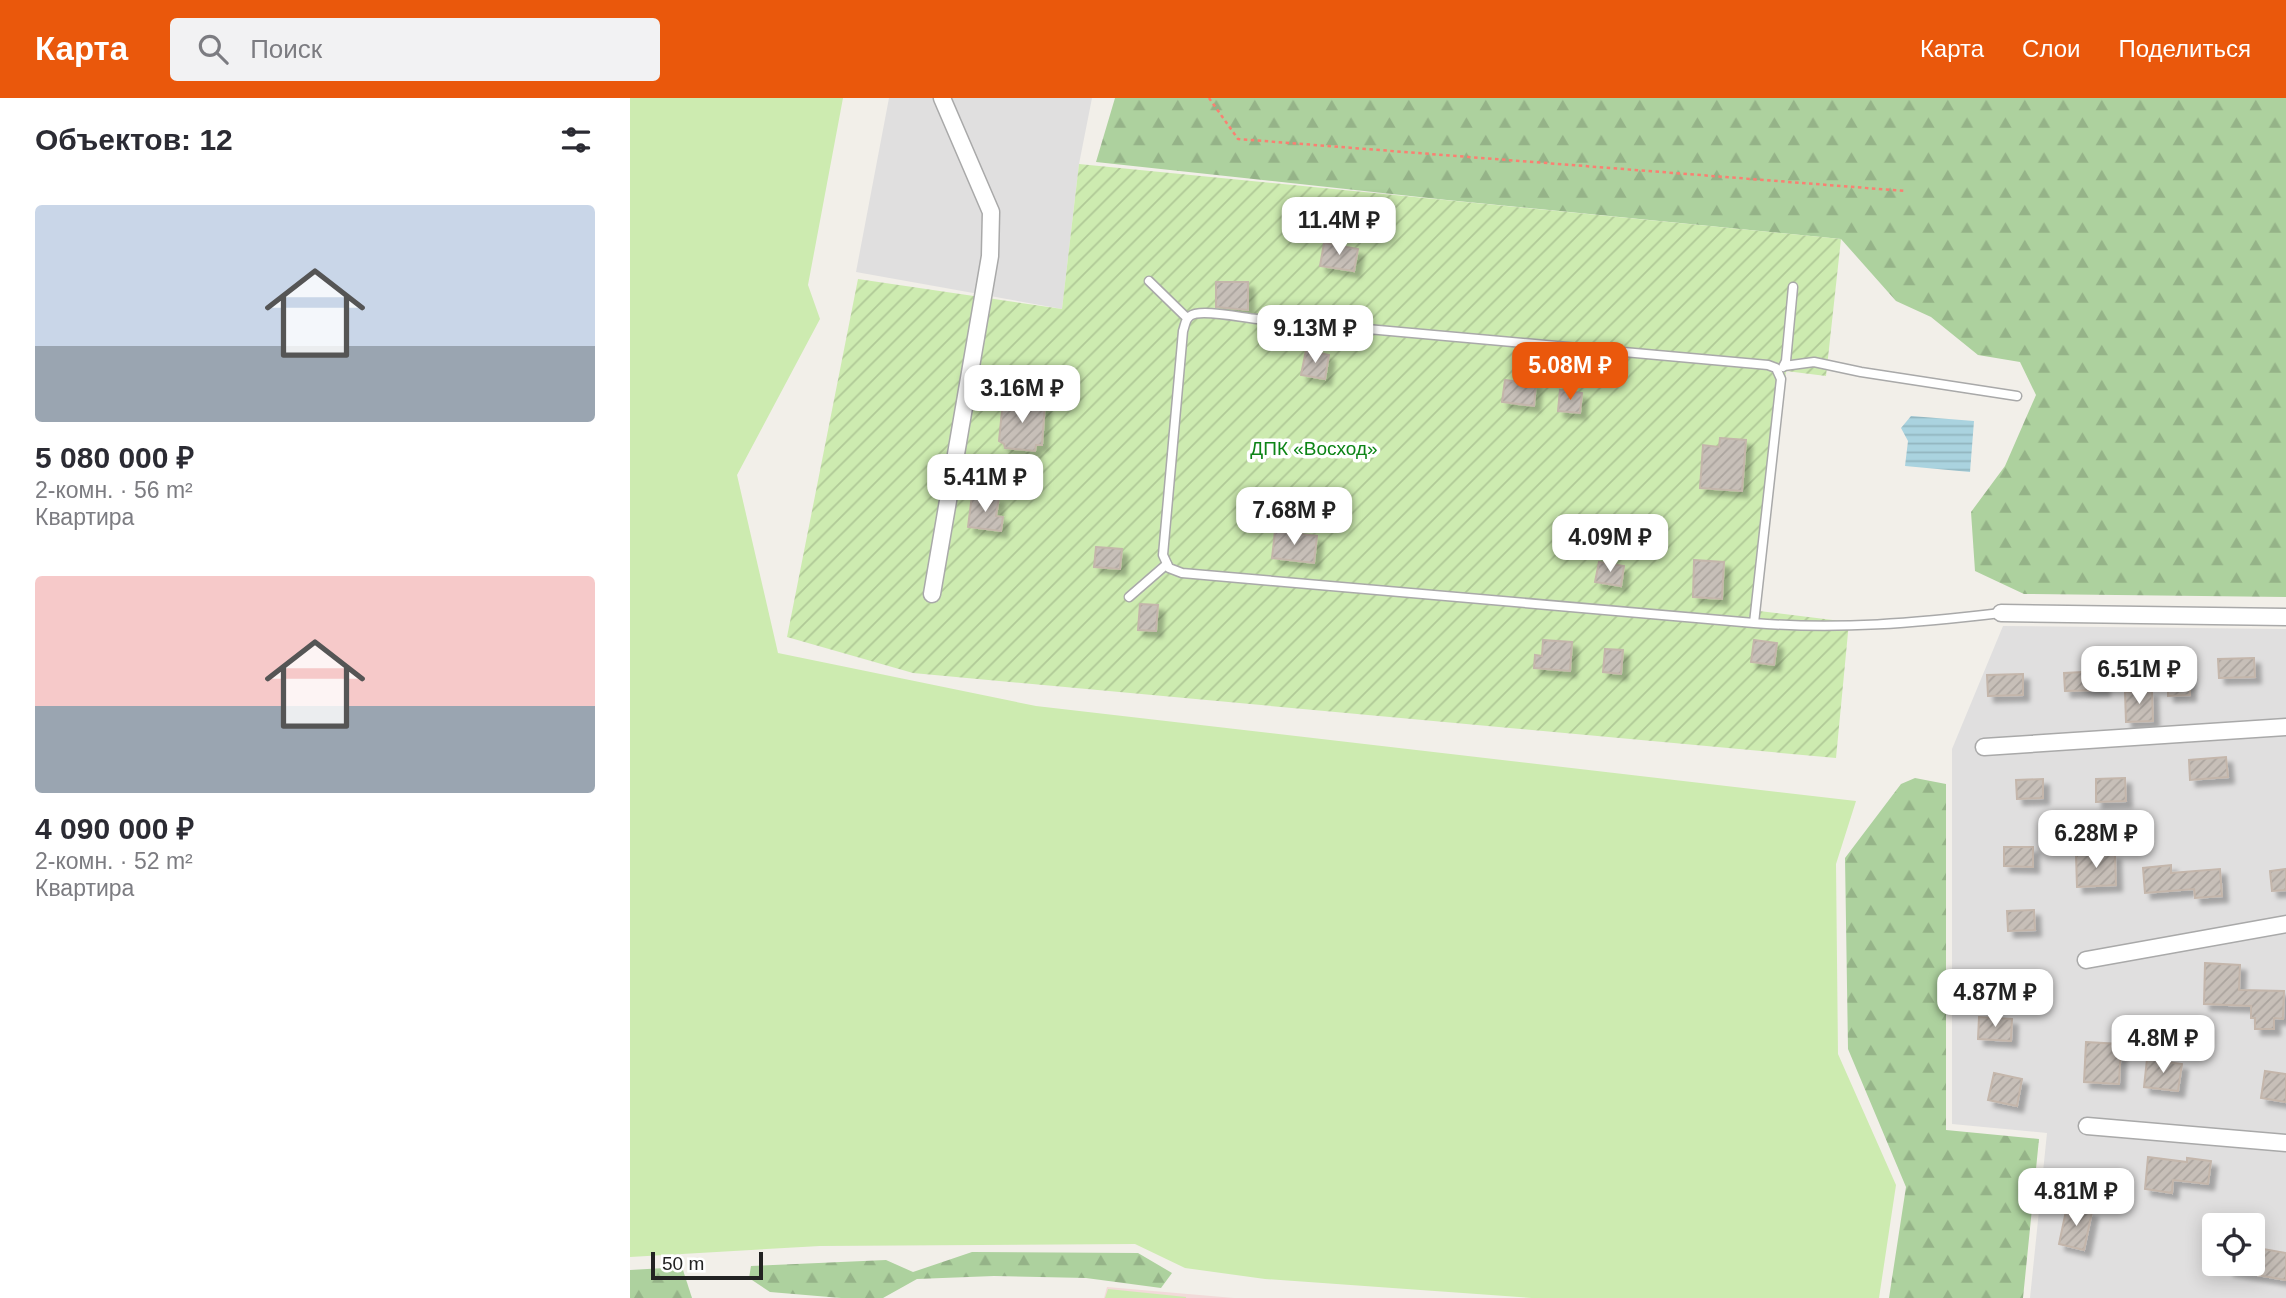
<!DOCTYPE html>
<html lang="ru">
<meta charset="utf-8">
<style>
:root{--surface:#fff;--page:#f2f2f3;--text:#2b2b33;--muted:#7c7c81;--accent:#ea580c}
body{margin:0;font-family:Arial,sans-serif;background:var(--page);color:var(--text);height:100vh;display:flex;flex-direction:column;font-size:26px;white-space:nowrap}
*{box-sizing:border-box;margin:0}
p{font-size:23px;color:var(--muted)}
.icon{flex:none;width:38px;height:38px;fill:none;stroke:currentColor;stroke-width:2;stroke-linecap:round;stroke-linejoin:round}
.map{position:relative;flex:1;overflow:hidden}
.drawer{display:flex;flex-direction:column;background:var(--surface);width:630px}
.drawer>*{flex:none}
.tools{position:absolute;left:1572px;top:1115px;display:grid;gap:14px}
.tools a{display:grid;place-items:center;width:63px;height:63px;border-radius:7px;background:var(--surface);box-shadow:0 4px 18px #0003;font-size:35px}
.scale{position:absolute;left:21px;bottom:18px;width:112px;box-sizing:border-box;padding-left:7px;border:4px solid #222;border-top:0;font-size:19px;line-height:24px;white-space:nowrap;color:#222;-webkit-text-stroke:5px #fff;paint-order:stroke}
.price{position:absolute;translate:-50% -60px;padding:0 16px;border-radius:14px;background:#fff;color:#222;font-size:23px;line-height:46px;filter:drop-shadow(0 2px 4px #0008)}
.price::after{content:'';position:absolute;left:50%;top:42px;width:21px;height:16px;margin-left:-10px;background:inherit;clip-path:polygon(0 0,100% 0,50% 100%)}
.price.selected{background:var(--accent);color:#fff}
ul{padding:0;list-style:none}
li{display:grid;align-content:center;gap:14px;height:371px;padding:0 35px}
li span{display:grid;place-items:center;height:217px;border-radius:7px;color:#555}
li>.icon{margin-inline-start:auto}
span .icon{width:126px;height:126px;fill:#fffc;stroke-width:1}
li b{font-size:30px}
h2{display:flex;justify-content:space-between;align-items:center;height:84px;padding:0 35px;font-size:30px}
header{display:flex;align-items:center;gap:42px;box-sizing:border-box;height:98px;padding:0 35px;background:var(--accent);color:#fff}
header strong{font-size:33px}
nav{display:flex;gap:38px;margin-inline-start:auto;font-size:24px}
.search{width:490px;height:63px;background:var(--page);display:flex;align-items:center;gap:18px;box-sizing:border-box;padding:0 24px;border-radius:7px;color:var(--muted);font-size:26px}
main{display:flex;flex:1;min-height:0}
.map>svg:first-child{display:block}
.residential{fill:#e0dfdf;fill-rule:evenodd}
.commercial{fill:#f2dad9}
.grass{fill:#cdebb0}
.forest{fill:url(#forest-firs)}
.garden{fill:url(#garden-furrows)}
.water{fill:url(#water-rules)}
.building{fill:url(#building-hatch);stroke:#c4b6ab;stroke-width:2;filter:url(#shadow)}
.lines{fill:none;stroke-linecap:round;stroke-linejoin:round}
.lane-casing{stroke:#a9a9a9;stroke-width:11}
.street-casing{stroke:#a9a9a9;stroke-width:19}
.path{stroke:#fa8072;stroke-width:2.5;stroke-dasharray:3.5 3.5;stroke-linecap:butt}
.lane{stroke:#fff;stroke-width:8}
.street{stroke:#fff;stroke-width:16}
.labels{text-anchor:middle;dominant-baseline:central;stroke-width:7;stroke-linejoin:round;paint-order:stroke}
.park-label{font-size:19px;fill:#0c8416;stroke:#fff}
</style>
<header>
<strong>Карта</strong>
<div class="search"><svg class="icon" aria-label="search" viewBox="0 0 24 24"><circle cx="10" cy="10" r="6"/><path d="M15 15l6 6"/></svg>Поиск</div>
<nav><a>Карта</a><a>Слои</a><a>Поделиться</a></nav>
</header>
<main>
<section class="drawer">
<h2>Объектов: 12<svg class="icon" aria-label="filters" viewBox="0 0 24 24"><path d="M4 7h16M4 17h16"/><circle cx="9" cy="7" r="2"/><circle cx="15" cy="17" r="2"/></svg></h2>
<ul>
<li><span style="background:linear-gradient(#c9d6e8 65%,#9aa5b1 0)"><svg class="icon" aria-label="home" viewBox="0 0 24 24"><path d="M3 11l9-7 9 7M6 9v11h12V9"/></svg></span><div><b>5 080 000 ₽</b><p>2-комн. · 56 m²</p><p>Квартира</p></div></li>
<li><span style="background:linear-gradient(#f6c9c9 60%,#9aa5b1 0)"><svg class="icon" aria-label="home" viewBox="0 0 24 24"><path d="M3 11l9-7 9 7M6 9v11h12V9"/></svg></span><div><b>4 090 000 ₽</b><p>2-комн. · 52 m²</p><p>Квартира</p></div></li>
</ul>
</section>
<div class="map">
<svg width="1656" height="1200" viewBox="0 0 1656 1200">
<defs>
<pattern id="forest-firs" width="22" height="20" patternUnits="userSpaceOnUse" patternTransform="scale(1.75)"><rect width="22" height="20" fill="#add19e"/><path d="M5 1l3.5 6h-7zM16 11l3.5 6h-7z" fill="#95b388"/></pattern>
<pattern id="garden-furrows" width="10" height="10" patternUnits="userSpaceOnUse" patternTransform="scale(1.75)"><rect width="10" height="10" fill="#cdebb0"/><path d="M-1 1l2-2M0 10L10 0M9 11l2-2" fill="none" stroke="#b0c997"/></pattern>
<pattern id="water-rules" width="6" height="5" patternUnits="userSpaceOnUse" patternTransform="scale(1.75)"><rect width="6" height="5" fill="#aad3df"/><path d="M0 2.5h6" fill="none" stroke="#92b5bf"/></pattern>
<pattern id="building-hatch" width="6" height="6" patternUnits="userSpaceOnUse" patternTransform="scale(1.75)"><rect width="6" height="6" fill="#c7bfb8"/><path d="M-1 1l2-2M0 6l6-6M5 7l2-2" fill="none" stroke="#aba49e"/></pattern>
<filter id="shadow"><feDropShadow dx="6" dy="6" stdDeviation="2" flood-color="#0004"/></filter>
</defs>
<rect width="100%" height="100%" fill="#f2efe9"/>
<!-- residential -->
<g class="residential">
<polygon points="259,0 462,0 449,66 432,211 226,174"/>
<path d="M1373,528L1656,531V1200H1400L1417,1035L1322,1026V651ZM1584,1127H1622V1166H1584Z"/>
</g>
<!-- commercial -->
<polygon class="commercial" points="477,1189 604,1200 474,1200"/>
<!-- grass -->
<g class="grass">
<polygon points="0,0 213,0 178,187 190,221 107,377 148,555 406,608 1226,703 1206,766 1208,956 1266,1087 1249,1200 902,1200 635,1181 555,1170 505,1146 190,1148 0,1159"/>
<polygon points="478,1191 556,1199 556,1200 475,1200"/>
</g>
<!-- forest -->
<g class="forest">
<polygon points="485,0 1656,0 1656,499 1394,496 1345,473 1341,414 1375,368 1406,297 1390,264 1348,257 1301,219 1266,203 1211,141 817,102 466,64"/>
<polygon points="1285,680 1316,686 1316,1032 1409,1041 1393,1200 1259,1200 1276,1089 1218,951 1215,760 1271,686"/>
<polygon points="342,1154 508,1155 542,1175 531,1190 456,1180 364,1178 287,1181 253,1200 211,1200 140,1194 119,1180 121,1168 256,1162 283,1174"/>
<polygon points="52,1169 62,1200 0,1200 0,1172"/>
</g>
<!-- garden -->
<polygon class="garden" points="449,66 1211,141 1196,278 1156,273 1129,513 1219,524 1206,660 283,575 157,539 228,181 432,211"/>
<!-- water -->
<polygon class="water" points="1281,318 1344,323 1340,374 1275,368 1278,343 1271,330"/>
<!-- building -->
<g class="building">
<polygon points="694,145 728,151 724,173 690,168"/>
<polygon points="586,184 618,184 618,212 586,209"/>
<polygon points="676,252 699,257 695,281 671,277"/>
<polygon points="875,282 906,286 904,308 872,304"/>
<polygon points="930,292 952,295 950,315 928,313"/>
<polygon points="373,302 415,306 412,347 406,347 405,353 375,350 374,346 369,343"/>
<polygon points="1090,340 1116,342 1112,393 1070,390 1073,347 1089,349"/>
<polygon points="342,397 369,400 366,418 373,419 371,433 338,429"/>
<polygon points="645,433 687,438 684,465 642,460"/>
<polygon points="466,449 492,451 490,471 464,469"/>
<polygon points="1064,462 1094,464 1092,501 1063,499"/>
<polygon points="969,464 994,468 991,488 965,484"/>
<polygon points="510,506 528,507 526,533 508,532"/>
<polygon points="913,542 942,544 940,573 904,570 905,557 912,558"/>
<polygon points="1124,542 1147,545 1144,567 1121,564"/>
<polygon points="975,551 993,552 991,576 973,574"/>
<polygon points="1624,560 1625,579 1589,580 1588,561"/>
<polygon points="1559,572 1560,597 1538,598 1538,573"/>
<polygon points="1473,573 1474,592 1435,593 1434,575"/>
<polygon points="1393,576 1393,597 1358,598 1357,577"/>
<polygon points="1522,593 1523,623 1496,624 1495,594"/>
<polygon points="1596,659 1598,679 1560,682 1559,662"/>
<polygon points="1495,680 1496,703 1466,704 1466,681"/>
<polygon points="1413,681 1413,700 1387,701 1386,682"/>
<polygon points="1374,749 1403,749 1403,769 1374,768"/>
<polygon points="1485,756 1486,787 1447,789 1446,757"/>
<polygon points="1541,767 1541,775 1590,771 1592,798 1565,800 1564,791 1515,795 1513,770"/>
<polygon points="1656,771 1656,792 1642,793 1640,773"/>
<polygon points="1404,812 1405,832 1378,833 1377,813"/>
<polygon points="1575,865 1610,867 1609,892 1654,893 1653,921 1644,920 1644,931 1625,931 1625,920 1621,920 1621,908 1574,906"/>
<polygon points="1349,919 1382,921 1381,943 1348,941"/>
<polygon points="1456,944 1491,946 1489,986 1454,984"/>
<polygon points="1517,961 1552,966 1548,993 1514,989"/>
<polygon points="1635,973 1656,976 1656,1004 1631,1000"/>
<polygon points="1364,975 1392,981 1387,1008 1358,1002"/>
<polygon points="1518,1059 1557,1064 1557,1060 1581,1063 1578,1086 1543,1082 1542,1095 1515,1091"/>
<polygon points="1437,1108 1462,1114 1454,1152 1429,1146"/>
<polygon points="1622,1149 1656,1155 1656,1182 1598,1172 1598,1166 1622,1166"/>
</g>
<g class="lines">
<!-- lane casing -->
<g class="lane-casing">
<g id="lane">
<polyline points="519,183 557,220"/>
<polyline points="1154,268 1184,264 1231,274 1387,298"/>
<polyline points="1153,269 1156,263 1163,189"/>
<polyline points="499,499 537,466"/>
<path d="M1124,525L1151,281L1146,270L1138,267L627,221C613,220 570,210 560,218C555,221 555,228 553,233L533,457L539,470L552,475L1124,525C1209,532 1286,525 1371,515"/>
</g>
</g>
<!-- street casing -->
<g class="street-casing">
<g id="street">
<polyline points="302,496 360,158 361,114 312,0"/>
<polyline points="1371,515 1656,519"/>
<polyline points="1354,649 1656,629"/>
<polyline points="1456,862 1656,826"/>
<polyline points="1457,1028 1656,1045"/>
</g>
</g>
<!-- path -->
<polyline class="path" points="579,0 608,41 1275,93"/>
<!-- lane -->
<use href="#lane" class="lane"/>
<!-- street -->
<use href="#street" class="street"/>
</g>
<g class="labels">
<!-- park labels -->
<g class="park-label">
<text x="684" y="350">ДПК «Восход»</text>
</g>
</g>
</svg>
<div class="tools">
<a><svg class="icon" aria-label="locate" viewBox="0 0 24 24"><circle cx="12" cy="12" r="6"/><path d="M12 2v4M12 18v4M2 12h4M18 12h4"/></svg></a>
</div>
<div class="scale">50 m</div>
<b class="price" style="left:709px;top:159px">11.4M ₽</b>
<b class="price" style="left:685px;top:267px">9.13M ₽</b>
<b class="price selected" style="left:940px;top:304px">5.08M ₽</b>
<b class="price" style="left:392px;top:327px">3.16M ₽</b>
<b class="price" style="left:355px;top:416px">5.41M ₽</b>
<b class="price" style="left:664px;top:449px">7.68M ₽</b>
<b class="price" style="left:980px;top:476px">4.09M ₽</b>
<b class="price" style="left:1509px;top:608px">6.51M ₽</b>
<b class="price" style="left:1466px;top:772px">6.28M ₽</b>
<b class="price" style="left:1365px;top:931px">4.87M ₽</b>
<b class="price" style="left:1533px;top:977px">4.8M ₽</b>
<b class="price" style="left:1446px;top:1130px">4.81M ₽</b>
</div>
</main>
